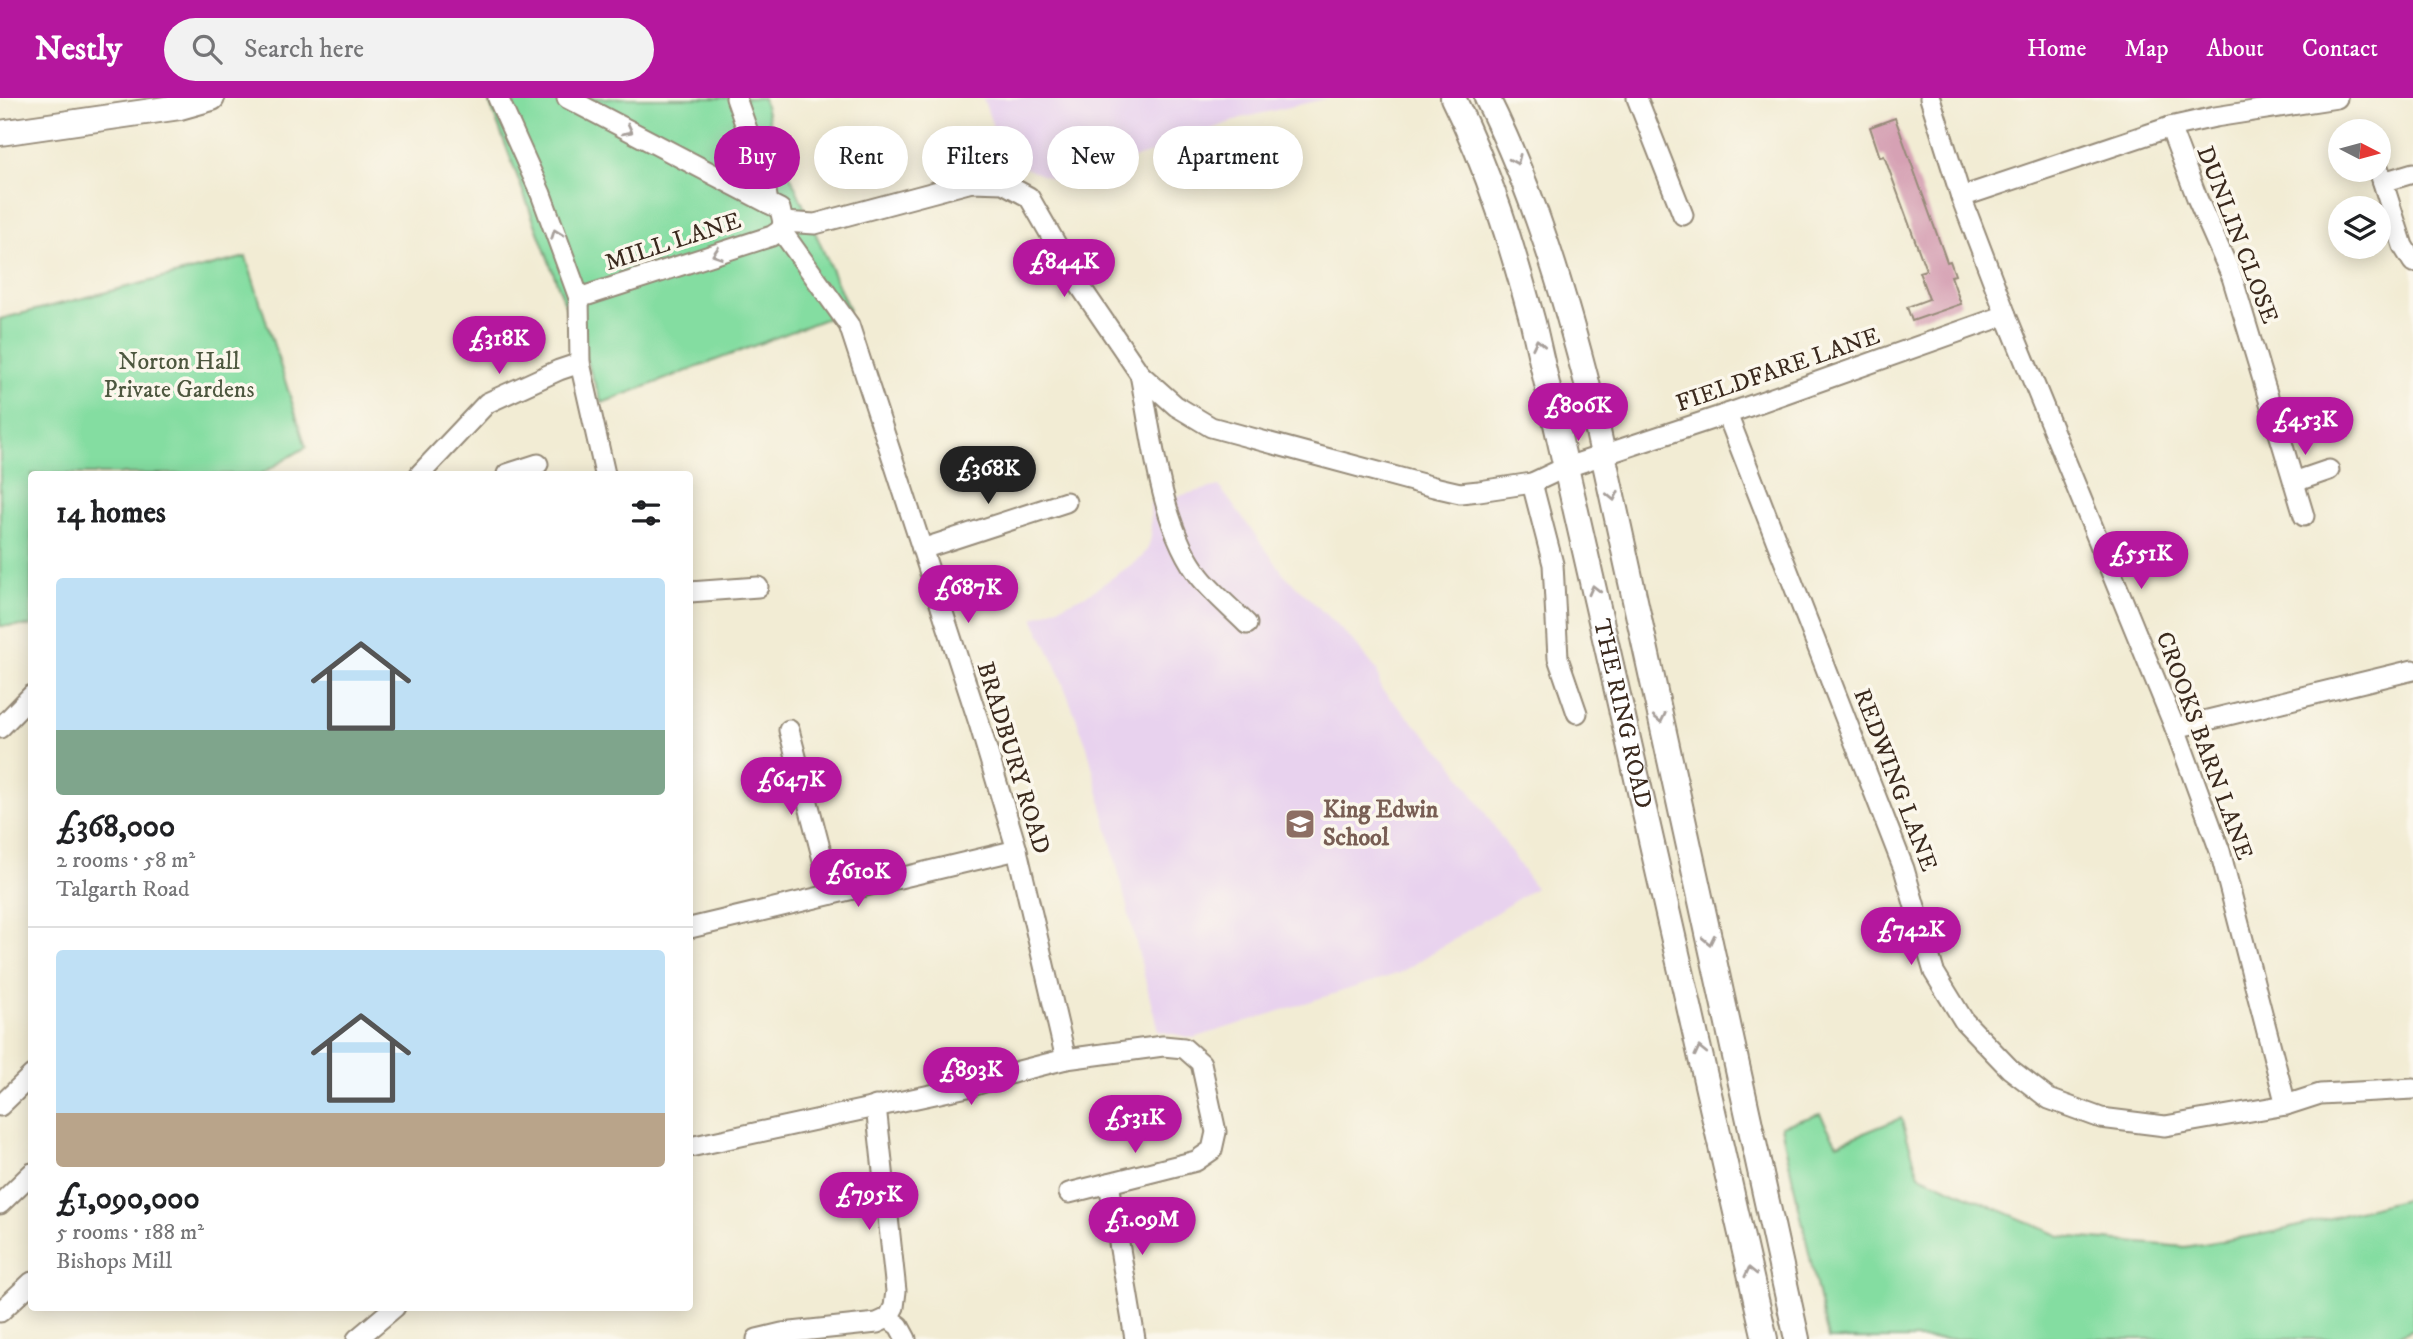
<!DOCTYPE html>
<meta charset="utf-8">
<style>
:root{--surface:#fff;--page:#f2f2f2;--text:#202124;--muted:#757577;--line:#e0e0e0;--accent:#b5179e}
body{margin:0;font-family:"IM FELL DW Pica",serif;background:var(--page);color:var(--text);height:100vh;display:flex;flex-direction:column;font-size:26px;white-space:nowrap}
*{box-sizing:border-box;margin:0}
p{font-size:23px;color:var(--muted)}
.icon{flex:none;width:38px;height:38px;fill:none;stroke:currentColor;stroke-width:2;stroke-linecap:round;stroke-linejoin:round}
.map{position:relative;flex:1;overflow:hidden}
.drawer{position:absolute;left:28px;top:373px;width:665px;height:840px;display:flex;flex-direction:column;background:var(--surface);border-radius:7px;box-shadow:0 4px 18px #0003}
.drawer>*{flex:none}
.hud{position:absolute;left:714px;top:28px;width:665px;height:63px;display:flex;gap:14px}
.needle{width:46px;rotate:96deg}
.fabs{position:absolute;left:2328px;top:21px;display:grid;gap:14px}
.fabs a{display:grid;place-items:center;width:63px;height:63px;border-radius:50%;background:var(--surface);box-shadow:0 4px 18px #0003;font-size:35px}
.price{position:absolute;translate:-50% -60px;padding:0 16px;border-radius:24px;background:var(--accent);color:#fff;font-size:23px;line-height:46px;filter:drop-shadow(0 2px 4px #0008)}
.price::after{content:'';position:absolute;left:50%;top:42px;width:21px;height:16px;margin-left:-10px;background:inherit;clip-path:polygon(0 0,100% 0,50% 100%)}
.price.selected{background:#222;color:#fff}
ul{padding:0;list-style:none}
li{display:grid;align-content:center;gap:14px;height:371px;padding:0 28px}
li+li{border-top:2px solid var(--line)}
li span{display:grid;place-items:center;height:217px;border-radius:7px;color:#555}
li>.icon{margin-inline-start:auto}
span .icon{width:126px;height:126px;fill:#fffc;stroke-width:1}
li b{font-size:30px}
h2{display:flex;justify-content:space-between;align-items:center;height:84px;padding:0 28px;font-size:30px}
.chip{padding:0 24px;border-radius:32px;background:var(--surface);box-shadow:0 4px 18px #0003;font-size:24px;line-height:63px}
.chip.selected{background:var(--accent);color:#fff}
header{display:flex;align-items:center;gap:42px;box-sizing:border-box;height:98px;padding:0 35px;background:var(--accent);color:#fff}
header strong{font-size:33px}
nav{display:flex;gap:38px;margin-inline-start:auto;font-size:24px}
.search{width:490px;height:63px;background:var(--page);display:flex;align-items:center;gap:18px;box-sizing:border-box;padding:0 24px;border-radius:38px;color:var(--muted);font-size:26px}
.map>svg:first-child{display:block}
.built{fill:#e8d2ee}
.green{fill:#84dda1;stroke:#608460;stroke-width:2}
.building{fill:#d6a1b4}
.lines{fill:none;stroke-linecap:round;stroke-linejoin:round}
.minor-casing{stroke:#968b79;stroke-width:23}
.major-casing{stroke:#968b79;stroke-width:28}
.minor{stroke:#fff;stroke-width:19}
.major{stroke:#fff;stroke-width:24}
.oneway{stroke:#a79f9a}
.labels{text-anchor:middle;dominant-baseline:central;stroke-width:7;stroke-linejoin:round;paint-order:stroke}
.street-label{font-size:24px;fill:#3b2a1e;stroke:#fbf7ec}
.park-label{font-size:24px;fill:#4d573f;stroke:#fbf7ec}
.education-label{font-size:24px;font-weight:bold;fill:#785e54;stroke:#fbf7ec;text-anchor:start}
</style>
<header>
<strong>Nestly</strong>
<div class="search"><svg class="icon" aria-label="search" viewBox="0 0 24 24"><circle cx="10" cy="10" r="6"/><path d="M15 15l6 6"/></svg>Search here</div>
<nav><a>Home</a><a>Map</a><a>About</a><a>Contact</a></nav>
</header>
<div class="map">
<svg width="2413" height="1241" viewBox="0 0 2413 1241">
<rect width="100%" height="100%" fill="#fbf7ec"/>
<filter id="ink" filterUnits="userSpaceOnUse"><feTurbulence type="fractalNoise" baseFrequency=".0143" numOctaves="2"/><feDisplacementMap in="SourceGraphic" scale="14" xChannelSelector="R" yChannelSelector="G"/><feConvolveMatrix kernelMatrix="1 2 1 2 8 2 1 2 1" color-interpolation-filters="sRGB"/></filter>
<filter id="wash" filterUnits="userSpaceOnUse"><feTurbulence type="fractalNoise" baseFrequency=".00686" numOctaves="4" result="noise"/><feDisplacementMap in="SourceGraphic" scale="28" xChannelSelector="R" yChannelSelector="G"/><feGaussianBlur stdDeviation="1.57" result="paint"/><feColorMatrix in="noise" values="0 0 0 0 0 0 0 0 0 0 0 0 0 0 0 0 0 1.4 0 .05"/><feComposite in="paint" operator="in"/></filter>
<g filter="url(#wash)">
<rect width="100%" height="100%" fill="#f2ecd4"/>
<!-- built -->
<g class="built">
<polygon points="983,0 1329,0 1241,20 1146,57 1056,83 1004,61"/>
<polygon points="1219,388 1284,476 1352,542 1377,572 1381,591 1450,662 1535,790 1400,875 1194,940 1158,933 1087,648 1055,565 1033,520 1090,495 1141,460 1148,450 1151,439 1150,405"/>
</g>
<!-- green -->
<g class="green">
<polygon points="488,0 763,0 773,38 849,212 602,305"/>
<polygon points="246,159 306,349 261,376 32,376 31,528 0,528 0,221"/>
<polygon points="1820,1016 1837,1046 1901,1020 1919,1077 2060,1138 2185,1149 2275,1134 2413,1099 2413,1231 2391,1241 1828,1241 1781,1028"/>
</g>
<g id="blocks">
<!-- building -->
<polygon class="building" points="1895,20 1947,164 1950,163 1955,177 1951,178 1961,206 1912,223 1907,209 1929,201 1919,174 1926,172 1884,58 1880,59 1870,29"/>
</g>
</g>
<g filter="url(#ink)">
<use href="#blocks" fill-opacity="0" stroke="#968b79" stroke-width="2"/>
<g class="lines">
<!-- minor casing -->
<g class="minor-casing">
<g id="minor">
<polyline points="498,0 541,96 579,200 580,265 605,376"/>
<polyline points="567,0 768,105"/>
<polyline points="736,0 764,80 768,105 780,111 783,124 781,132 849,227 979,625 1017,752 1066,961"/>
<polyline points="1637,0 1683,117"/>
<polyline points="1930,0 1961,99 2006,217 2175,630 2220,753 2286,1007"/>
<polyline points="2170,29 2197,100 2232,179 2304,418"/>
<polyline points="2378,69 2403,148 2413,164"/>
<polyline points="2383,84 2413,75"/>
<polyline points="1961,99 2170,29 2215,19 2337,0"/>
<polyline points="783,124 815,126 972,84 1003,85 1029,99 1080,188 1140,276 1176,308 1211,329 1434,389 1460,395 1479,393 1532,385 1564,370 1727,316 2006,217"/>
<polyline points="579,200 772,138 781,132"/>
<path d="M1140,276C1152,338 1161,432 1201,480C1215,497 1232,511 1247,526"/>
<polyline points="1727,316 1904,771 1934,874 1964,923 2010,971 2049,1001 2101,1020 2165,1028 2286,1007 2320,996 2413,991"/>
<polyline points="420,376 487,305 559,272 580,265"/>
<polyline points="507,376 538,366"/>
<polyline points="2294,384 2329,372"/>
<polyline points="1532,385 1553,466 1558,560 1577,615"/>
<polyline points="922,451 1066,404"/>
<polyline points="690,494 758,489"/>
<polyline points="0,630 32,597"/>
<polyline points="2175,630 2413,572"/>
<polyline points="789,632 832,796"/>
<polyline points="690,830 1017,752"/>
<polyline points="0,1008 32,977"/>
<polyline points="876,1008 896,1193 894,1209 888,1220 899,1228 906,1241"/>
<polyline points="690,1049 972,988 1019,973 1066,961 1163,948 1184,950 1201,965 1216,1034 1212,1052 1196,1063 1069,1095"/>
<polyline points="1109,1085 1135,1241"/>
<polyline points="0,1106 32,1075"/>
<polyline points="0,1214 32,1184"/>
<polyline points="357,1241 395,1209"/>
<polyline points="757,1241 782,1235 877,1225 888,1220"/>
</g>
</g>
<!-- major casing -->
<g class="major-casing">
<g id="major">
<path id="s1" d="M1453,0C1489,72 1512,148 1533,225L1765,1241"/>
<path d="M1487,0C1534,95 1564,195 1590,297L1797,1241"/>
<polyline points="0,35 180,9 212,0"/>
</g>
</g>
<!-- minor -->
<use href="#minor" class="minor"/>
<!-- major -->
<use href="#major" class="major"/>
</g>
<!-- one-way arrows -->
<defs><path id="oneway-chevron" d="M-2-3.5L2.5 0L-2 3.5" fill="none" stroke-width="1.6" stroke-linecap="round" stroke-linejoin="round" transform="scale(1.75)"/></defs>
<g class="oneway">
<use href="#oneway-chevron" transform="translate(628 32) rotate(28)"/>
<use href="#oneway-chevron" transform="translate(1516 62) rotate(66)"/>
<use href="#oneway-chevron" transform="translate(556 136) rotate(-110)"/>
<use href="#oneway-chevron" transform="translate(717 156) rotate(162)"/>
<use href="#oneway-chevron" transform="translate(1538 246) rotate(-102)"/>
<use href="#oneway-chevron" transform="translate(1613 398) rotate(78)"/>
<use href="#oneway-chevron" transform="translate(1594 492) rotate(-104)"/>
<use href="#oneway-chevron" transform="translate(1660 620) rotate(78)"/>
<use href="#oneway-chevron" transform="translate(1709 842) rotate(78)"/>
<use href="#oneway-chevron" transform="translate(1700 953) rotate(-103)"/>
<use href="#oneway-chevron" transform="translate(1750 1174) rotate(-103)"/>
</g>
</g>
<!-- icons -->
<defs>
<g id="school-square" transform="scale(1.575)"><rect x="-9" y="-9" width="18" height="18" rx="4" fill="#8d6e63" stroke="#fbf7ec"/><path d="M0-5L7-2L0 1L-7-2ZM-4 1L0 2.5L4 1V4Q0 6-4 4Z" fill="#fff"/></g>
</defs>
<g fill-rule="evenodd">
<use href="#school-square" x="1300" y="726"/>
</g>
<g class="labels">
<!-- street labels -->
<g class="street-label">
<text transform="translate(2237 137) rotate(69)">DUNLIN CLOSE</text>
<text transform="translate(673 144) rotate(-18)">MILL LANE</text>
<text transform="translate(1778 272) rotate(-19)">FIELDFARE LANE</text>
<text stroke="none"><textPath href="#s1" startOffset="640">THE RING ROAD</textPath></text>
<text transform="translate(2204 648) rotate(70)">CROOKS BARN LANE</text>
<text transform="translate(1013 660) rotate(73)">BRADBURY ROAD</text>
<text transform="translate(1895 682) rotate(69)">REDWING LANE</text>
</g>
<!-- park labels -->
<g class="park-label">
<text x="179" y="264">Norton Hall<tspan x="179" dy="28">Private Gardens</tspan></text>
</g>
<!-- education labels -->
<g class="education-label">
<text x="1323" y="712">King Edwin<tspan x="1323" dy="28">School</tspan></text>
</g>
</g>
</svg>
<div class="fabs">
<a><svg class="needle" viewBox="-14 -14 28 28"><path d="M0-13l5 13h-10z" fill="#e53935"/><path d="M0 13l5-13h-10z" fill="#757577"/></svg></a>
<a><svg class="icon" aria-label="layers" viewBox="0 0 24 24"><path d="M12 4l9 5-9 5-9-5zM3 14l9 5 9-5"/></svg></a>
</div>
<b class="price" style="left:1064px;top:201px">£844K</b>
<b class="price" style="left:499px;top:278px">£318K</b>
<b class="price" style="left:1578px;top:345px">£806K</b>
<b class="price" style="left:2305px;top:359px">£453K</b>
<b class="price selected" style="left:988px;top:408px">£368K</b>
<b class="price" style="left:2141px;top:493px">£551K</b>
<b class="price" style="left:968px;top:527px">£687K</b>
<b class="price" style="left:791px;top:719px">£647K</b>
<b class="price" style="left:858px;top:811px">£610K</b>
<b class="price" style="left:1911px;top:869px">£742K</b>
<b class="price" style="left:971px;top:1009px">£893K</b>
<b class="price" style="left:1135px;top:1057px">£531K</b>
<b class="price" style="left:869px;top:1134px">£795K</b>
<b class="price" style="left:1142px;top:1159px">£1.09M</b>
<div class="hud">
<a class="chip selected">Buy</a>
<a class="chip">Rent</a>
<a class="chip">Filters</a>
<a class="chip">New</a>
<a class="chip">Apartment</a>
</div>
<section class="drawer">
<h2>14 homes<svg class="icon" aria-label="filters" viewBox="0 0 24 24"><path d="M4 7h16M4 17h16"/><circle cx="9" cy="7" r="2"/><circle cx="15" cy="17" r="2"/></svg></h2>
<ul>
<li><span style="background:linear-gradient(#bfe0f5 70%,#7fa58c 0)"><svg class="icon" aria-label="home" viewBox="0 0 24 24"><path d="M3 11l9-7 9 7M6 9v11h12V9"/></svg></span><div><b>£368,000</b><p>2 rooms · 58 m²</p><p>Talgarth Road</p></div></li>
<li><span style="background:linear-gradient(#bfe0f5 75%,#b9a48a 0)"><svg class="icon" aria-label="home" viewBox="0 0 24 24"><path d="M3 11l9-7 9 7M6 9v11h12V9"/></svg></span><div><b>£1,090,000</b><p>5 rooms · 188 m²</p><p>Bishops Mill</p></div></li>
</ul>
</section>
</div>
